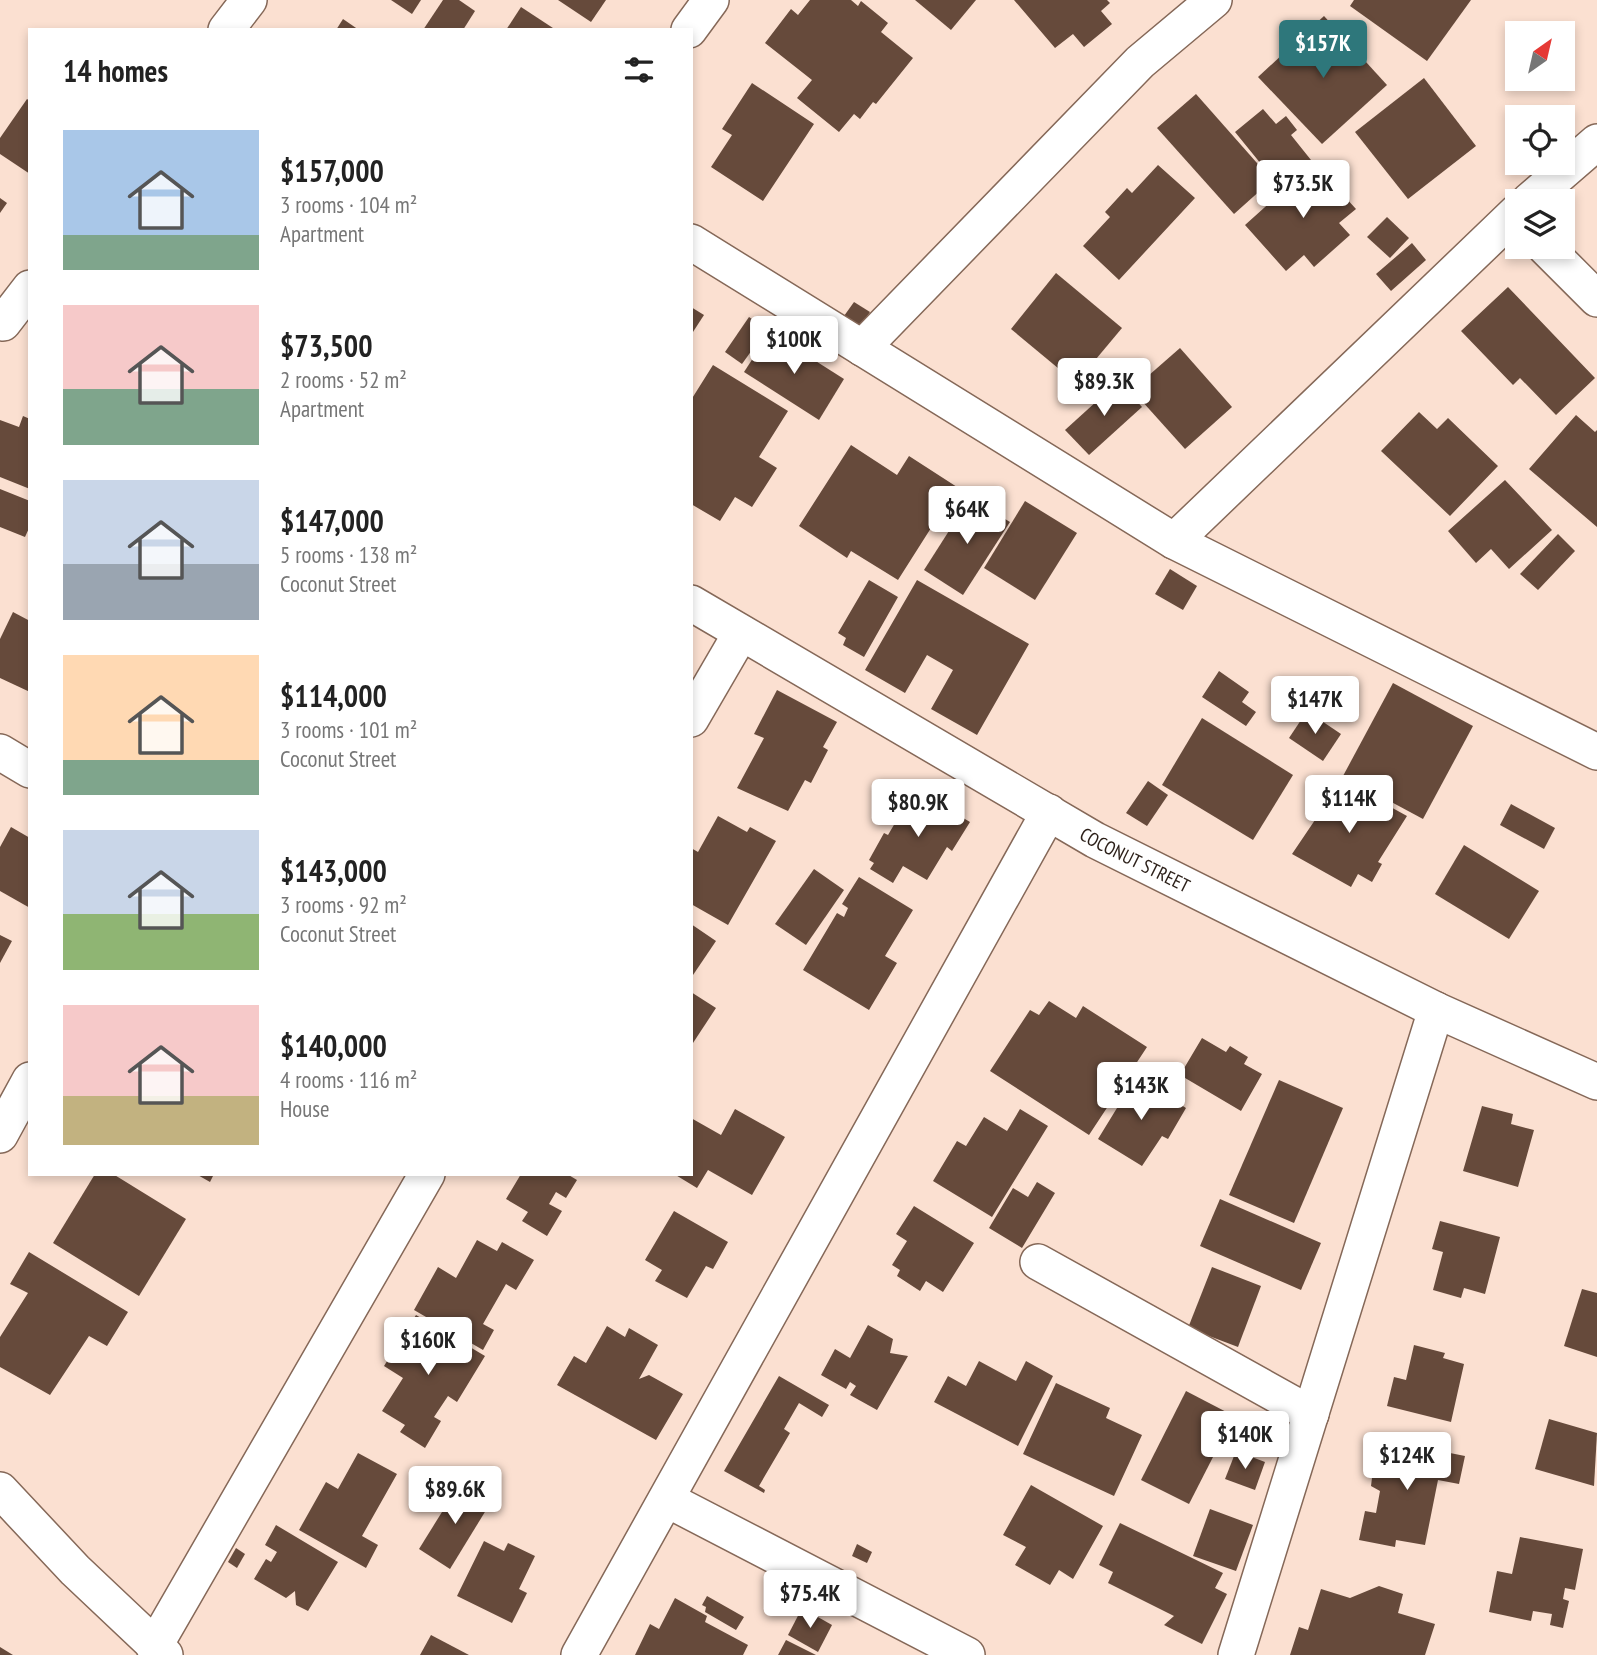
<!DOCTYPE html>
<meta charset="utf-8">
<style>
:root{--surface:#fff;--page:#f2f2f2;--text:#222;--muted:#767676;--accent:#2e777b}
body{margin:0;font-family:"PT Sans Narrow",sans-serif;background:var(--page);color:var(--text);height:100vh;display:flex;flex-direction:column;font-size:26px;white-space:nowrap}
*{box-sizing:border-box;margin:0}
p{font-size:23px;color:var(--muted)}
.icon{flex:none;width:38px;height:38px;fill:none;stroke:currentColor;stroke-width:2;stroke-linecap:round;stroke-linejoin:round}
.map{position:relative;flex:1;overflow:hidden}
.sheet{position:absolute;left:28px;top:28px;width:665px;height:1148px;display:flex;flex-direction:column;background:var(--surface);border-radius:0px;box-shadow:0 4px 10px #0003}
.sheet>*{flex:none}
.needle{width:46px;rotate:34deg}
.tools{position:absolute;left:1505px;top:21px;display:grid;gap:14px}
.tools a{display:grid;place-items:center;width:70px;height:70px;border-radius:0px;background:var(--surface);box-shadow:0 4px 10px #0003;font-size:35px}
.price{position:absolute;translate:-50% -60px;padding:0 16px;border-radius:7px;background:#fff;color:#222;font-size:23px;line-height:46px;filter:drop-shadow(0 2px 4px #0008)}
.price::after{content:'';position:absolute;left:50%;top:42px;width:21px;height:16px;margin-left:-10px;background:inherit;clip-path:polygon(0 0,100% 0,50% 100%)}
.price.current{background:var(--accent);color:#fff}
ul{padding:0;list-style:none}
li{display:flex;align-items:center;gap:21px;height:175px;padding:0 35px}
li span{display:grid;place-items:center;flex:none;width:196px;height:140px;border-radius:0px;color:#555}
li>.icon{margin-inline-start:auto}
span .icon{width:84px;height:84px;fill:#fffc;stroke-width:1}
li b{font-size:30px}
h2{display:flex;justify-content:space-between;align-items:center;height:84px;padding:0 35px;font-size:30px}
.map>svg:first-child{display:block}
.building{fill:#664a3b}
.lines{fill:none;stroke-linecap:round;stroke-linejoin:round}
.minor-casing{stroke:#856858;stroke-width:38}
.minor{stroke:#fff;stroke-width:35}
.labels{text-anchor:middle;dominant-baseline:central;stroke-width:7;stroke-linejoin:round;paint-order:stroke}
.street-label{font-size:19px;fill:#2b1f18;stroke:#fef0e8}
</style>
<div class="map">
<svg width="1597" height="1655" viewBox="0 0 1597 1655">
<rect width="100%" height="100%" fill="#fbe0d1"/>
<!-- building -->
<g class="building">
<polygon points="391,0 421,0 412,14"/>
<polygon points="443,0 459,0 475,11 463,30 423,30"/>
<polygon points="558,0 606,0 591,22"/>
<polygon points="810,0 851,0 858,6 861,1 888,23 881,32 913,58 876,104 873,102 860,119 854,114 839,132 797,98 812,80 765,43 791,9 798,15"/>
<polygon points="915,0 976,0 951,30"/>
<polygon points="1014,0 1107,0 1110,3 1101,11 1112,24 1084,47 1073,34 1055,48"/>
<polygon points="1354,0 1471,0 1427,61 1350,6"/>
<polygon points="521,7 556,30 506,30"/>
<polygon points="1324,16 1387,85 1322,144 1258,77"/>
<polygon points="343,19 359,30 336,30"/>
<polygon points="1424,78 1476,146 1408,199 1355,132"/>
<polygon points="752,83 814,124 763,201 711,167 732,135 722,129"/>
<polygon points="1196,94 1272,180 1234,214 1157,128"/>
<polygon points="27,99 30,101 30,174 0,154 0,138"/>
<polygon points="1263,109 1276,124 1286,116 1297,130 1291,135 1311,160 1279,186 1235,132"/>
<polygon points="1314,163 1356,209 1339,223 1350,235 1314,267 1304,255 1286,271 1245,225"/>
<polygon points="1158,165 1195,198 1119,280 1083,246 1110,217 1105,212 1127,188 1132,193"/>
<polygon points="0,198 7,203 0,213"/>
<polygon points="1387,217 1409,238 1390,258 1367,237"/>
<polygon points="1412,243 1426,260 1391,291 1376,274"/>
<polygon points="1056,273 1122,328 1076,383 1011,329"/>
<polygon points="1508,287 1595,378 1556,415 1520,378 1513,385 1461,331"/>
<polygon points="854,302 870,312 860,327 844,316"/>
<polygon points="691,307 704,315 691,335"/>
<polygon points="749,317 767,329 742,364 725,352"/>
<polygon points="770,332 844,379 819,420 744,372"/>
<polygon points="1180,348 1232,407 1185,449 1132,390"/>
<polygon points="713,365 788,411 759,457 777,468 752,507 735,497 720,521 691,504 691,400"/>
<polygon points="1119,381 1142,407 1089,455 1065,430"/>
<polygon points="1419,412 1437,429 1448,418 1498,466 1450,516 1381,451"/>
<polygon points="1576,415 1595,432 1597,430 1597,527 1529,469"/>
<polygon points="23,416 30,419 30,489 0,477 0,420 19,427"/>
<polygon points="851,445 897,475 909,456 957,487 898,580 851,551 847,558 799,526"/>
<polygon points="1505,480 1552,530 1509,569 1491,549 1476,563 1448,531"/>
<polygon points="0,489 30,501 30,526 25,537 0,527"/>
<polygon points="970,498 1010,522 963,595 924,570"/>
<polygon points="1025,501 1077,533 1035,600 984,568"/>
<polygon points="1558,534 1575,551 1538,590 1520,574"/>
<polygon points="1170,569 1197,586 1183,610 1155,594"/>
<polygon points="869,580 898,597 864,657 843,645 846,638 838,633"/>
<polygon points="917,580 1029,644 977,735 931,709 953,670 927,655 905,693 865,670"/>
<polygon points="13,612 30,621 30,692 0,678 0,639"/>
<polygon points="1219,671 1249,692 1242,702 1256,712 1246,726 1202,697"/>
<polygon points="1393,683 1473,726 1423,819 1343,776"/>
<polygon points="777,690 837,722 823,747 828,750 811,783 805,780 788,811 737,788 764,738 754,734"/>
<polygon points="1307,711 1341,734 1323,761 1289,738"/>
<polygon points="1202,718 1293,775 1253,840 1162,785"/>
<polygon points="1334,776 1341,780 1339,784 1385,809 1387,805 1407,816 1378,862 1382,864 1372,882 1358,874 1351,887 1292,854 1315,820 1311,818"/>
<polygon points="1148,781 1168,795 1147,826 1126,813"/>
<polygon points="915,789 970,822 952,851 947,847 927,880 903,866 893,883 870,869 874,863 869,860 884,833 888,835"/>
<polygon points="1511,804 1555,828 1544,849 1500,825"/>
<polygon points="718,816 747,832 750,827 776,841 728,925 691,904 691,848 698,852"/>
<polygon points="11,827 30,838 30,908 0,891 0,847"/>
<polygon points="1464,845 1539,891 1509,939 1435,894"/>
<polygon points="814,869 844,890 806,945 775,924"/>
<polygon points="859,877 913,910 885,956 897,963 869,1010 803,970 837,913 844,917 848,908 842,904"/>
<polygon points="691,924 716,941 691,978"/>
<polygon points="0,935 12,941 0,963"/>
<polygon points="691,992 716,1008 691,1046"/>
<polygon points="1049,1001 1076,1018 1083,1006 1147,1047 1089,1135 990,1071 1030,1010 1039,1015"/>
<polygon points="1202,1038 1226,1052 1230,1046 1248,1057 1244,1064 1262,1074 1241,1111 1180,1075"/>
<polygon points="1136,1077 1186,1108 1168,1139 1162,1136 1142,1166 1098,1139"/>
<polygon points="1279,1080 1343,1108 1294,1223 1229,1195"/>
<polygon points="1482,1106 1513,1114 1511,1124 1534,1130 1518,1187 1463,1171"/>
<polygon points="735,1109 785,1137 752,1195 708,1170 697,1188 674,1174 691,1174 691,1118 721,1135"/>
<polygon points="1020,1109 1048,1126 992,1217 933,1181 957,1141 966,1146 984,1117 1007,1131"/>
<polygon points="95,1174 113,1174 186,1219 139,1296 53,1243"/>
<polygon points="196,1174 214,1174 210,1182"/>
<polygon points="521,1174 567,1174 577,1180 566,1198 556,1192 549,1204 562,1211 547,1236 522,1221 528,1212 506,1199"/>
<polygon points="1037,1182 1055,1193 1022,1248 989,1228 1013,1188 1028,1197"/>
<polygon points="1220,1199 1321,1243 1301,1290 1200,1246"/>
<polygon points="914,1206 974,1243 943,1292 926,1281 920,1291 897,1276 900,1270 892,1265 907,1241 896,1234"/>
<polygon points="674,1211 728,1242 713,1269 706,1266 687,1298 655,1281 662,1270 645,1260"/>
<polygon points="1440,1221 1500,1237 1485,1294 1464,1288 1461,1298 1433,1290 1443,1252 1432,1249"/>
<polygon points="477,1240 497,1251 502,1242 534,1260 516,1290 506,1284 483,1324 494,1330 483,1350 414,1310 438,1267 456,1278"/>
<polygon points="29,1252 128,1312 107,1346 89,1336 50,1395 0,1367 0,1337 28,1293 10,1284"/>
<polygon points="1212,1267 1261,1286 1238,1347 1188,1328"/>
<polygon points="1582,1289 1597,1293 1597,1357 1564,1346"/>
<polygon points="416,1315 485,1356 457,1402 448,1396 434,1417 441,1421 425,1448 400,1432 405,1425 382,1411 403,1378 384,1366"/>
<polygon points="868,1325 893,1339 890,1353 908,1356 877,1410 850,1395 856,1386 850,1382 846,1389 821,1375 835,1349 850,1358"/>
<polygon points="607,1326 625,1337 629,1328 658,1345 639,1379 649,1375 683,1394 656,1440 557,1385 574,1356 586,1363"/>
<polygon points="1414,1345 1445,1353 1443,1358 1464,1364 1451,1422 1387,1406 1394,1377 1406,1380"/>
<polygon points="979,1361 1016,1381 1026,1361 1053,1376 1018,1446 934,1402 948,1376 966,1386"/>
<polygon points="779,1376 829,1405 822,1417 799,1403 784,1429 790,1433 759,1486 765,1490 764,1493 724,1471"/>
<polygon points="1056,1383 1110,1408 1106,1418 1142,1435 1114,1496 1023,1454"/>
<polygon points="1186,1391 1234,1416 1189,1504 1141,1480"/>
<polygon points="1549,1419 1597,1433 1594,1486 1535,1469"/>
<polygon points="1385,1440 1465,1456 1459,1484 1438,1480 1425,1545 1396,1540 1395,1547 1359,1540 1365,1511 1376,1513 1380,1491 1371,1486 1374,1462 1378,1456 1382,1459"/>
<polygon points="1236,1451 1265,1462 1255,1490 1225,1479"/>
<polygon points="358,1453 397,1474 362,1536 378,1545 366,1568 299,1530 326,1482 338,1489"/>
<polygon points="460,1483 491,1502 450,1569 419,1549"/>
<polygon points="1031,1485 1103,1526 1073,1579 1059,1570 1050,1585 1015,1565 1026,1547 1003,1535"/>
<polygon points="1210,1509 1253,1525 1236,1571 1193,1556"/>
<polygon points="1120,1523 1223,1573 1215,1588 1227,1594 1202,1644 1164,1625 1174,1616 1108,1583 1113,1572 1099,1565"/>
<polygon points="276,1525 338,1562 308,1611 296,1605 295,1591 286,1598 254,1579 266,1559 271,1562 277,1552 265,1545"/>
<polygon points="1520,1537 1583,1549 1575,1590 1565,1588 1563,1599 1569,1601 1563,1628 1550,1625 1552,1614 1533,1611 1531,1621 1489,1612 1497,1571 1512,1574"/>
<polygon points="484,1541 504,1551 508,1543 535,1556 519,1589 527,1593 512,1623 457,1596"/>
<polygon points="857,1544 872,1552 867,1563 852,1556"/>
<polygon points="236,1548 245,1554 237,1568 228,1562"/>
<polygon points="1379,1586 1403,1594 1398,1613 1435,1624 1425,1655 1290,1655 1299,1627 1308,1630 1321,1589 1350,1598"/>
<polygon points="707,1596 744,1617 736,1630 705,1612 706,1607 702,1605"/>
<polygon points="675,1598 707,1616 705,1622 748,1645 743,1655 635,1655 650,1624 659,1629"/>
<polygon points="802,1608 832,1625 818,1652 788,1635"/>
<polygon points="431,1635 469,1655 420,1655"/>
<polygon points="786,1640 816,1655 778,1655"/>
<polygon points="0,1647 13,1655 0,1655"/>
</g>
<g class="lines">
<!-- minor casing -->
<g class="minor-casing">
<g id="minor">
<polyline points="226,30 249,0"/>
<polyline points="689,30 711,0"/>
<polyline points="1529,201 1597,142"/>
<polyline points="691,242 1174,541 1597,752"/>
<polyline points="1545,247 1597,299"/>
<polyline points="3,323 30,288"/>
<polyline points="862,348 1140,62 1214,0"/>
<polyline points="1174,541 1517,212"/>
<path id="s1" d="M691,603L1095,840L1436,1010L1597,1082"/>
<polyline points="691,719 741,633"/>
<polyline points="0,752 30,770"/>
<polyline points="0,1135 30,1080"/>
<polyline points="1038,1262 1311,1414"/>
<polyline points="0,1490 75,1570 165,1655"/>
<polyline points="668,1500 967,1655"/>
<polyline points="154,1647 427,1174"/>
<polyline points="579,1655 1049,812"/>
<polyline points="1236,1655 1436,1010"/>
</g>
</g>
<!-- minor -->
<use href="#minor" class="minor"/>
</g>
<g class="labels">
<!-- street labels -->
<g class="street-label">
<text stroke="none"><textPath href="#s1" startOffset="513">COCONUT STREET</textPath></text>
</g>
</g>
</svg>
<div class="tools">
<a><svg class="needle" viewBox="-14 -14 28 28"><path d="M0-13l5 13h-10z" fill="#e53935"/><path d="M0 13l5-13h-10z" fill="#767676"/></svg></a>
<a><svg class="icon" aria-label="locate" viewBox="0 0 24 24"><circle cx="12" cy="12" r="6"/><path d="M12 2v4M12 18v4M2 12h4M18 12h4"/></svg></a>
<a><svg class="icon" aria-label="layers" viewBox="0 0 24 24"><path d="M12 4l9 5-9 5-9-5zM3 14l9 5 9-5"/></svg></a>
</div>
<b class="price current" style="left:1323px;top:80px">$157K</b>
<b class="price" style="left:1303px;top:220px">$73.5K</b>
<b class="price" style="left:794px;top:376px">$100K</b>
<b class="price" style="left:1104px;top:418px">$89.3K</b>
<b class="price" style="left:967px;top:546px">$64K</b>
<b class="price" style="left:1315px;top:736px">$147K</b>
<b class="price" style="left:1349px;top:835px">$114K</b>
<b class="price" style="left:918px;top:839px">$80.9K</b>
<b class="price" style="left:1141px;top:1122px">$143K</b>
<b class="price" style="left:428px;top:1377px">$160K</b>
<b class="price" style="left:1245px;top:1471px">$140K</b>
<b class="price" style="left:1407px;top:1492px">$124K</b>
<b class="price" style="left:455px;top:1526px">$89.6K</b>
<b class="price" style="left:810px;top:1630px">$75.4K</b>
<section class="sheet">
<h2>14 homes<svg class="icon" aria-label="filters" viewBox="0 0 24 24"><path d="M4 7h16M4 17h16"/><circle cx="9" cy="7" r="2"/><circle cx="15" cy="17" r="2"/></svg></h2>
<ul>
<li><span style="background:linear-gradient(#a9c7e8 75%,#7fa58c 0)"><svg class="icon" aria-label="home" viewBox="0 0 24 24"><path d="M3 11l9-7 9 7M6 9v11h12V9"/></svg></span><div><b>$157,000</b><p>3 rooms · 104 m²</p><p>Apartment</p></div></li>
<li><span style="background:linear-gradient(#f6c9c9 60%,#7fa58c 0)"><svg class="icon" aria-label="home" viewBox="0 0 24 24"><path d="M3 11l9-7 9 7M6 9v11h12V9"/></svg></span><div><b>$73,500</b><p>2 rooms · 52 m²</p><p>Apartment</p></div></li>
<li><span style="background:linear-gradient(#c9d6e8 60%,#9aa5b1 0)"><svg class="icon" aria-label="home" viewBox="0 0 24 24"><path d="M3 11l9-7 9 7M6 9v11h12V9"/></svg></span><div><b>$147,000</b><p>5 rooms · 138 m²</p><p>Coconut Street</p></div></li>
<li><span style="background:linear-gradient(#ffd9b3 75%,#7fa58c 0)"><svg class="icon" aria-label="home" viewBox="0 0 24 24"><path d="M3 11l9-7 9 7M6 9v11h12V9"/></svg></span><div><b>$114,000</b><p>3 rooms · 101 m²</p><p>Coconut Street</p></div></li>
<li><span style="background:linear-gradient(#c9d6e8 60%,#8fb573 0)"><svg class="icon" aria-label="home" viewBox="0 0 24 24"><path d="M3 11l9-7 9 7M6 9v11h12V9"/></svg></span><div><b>$143,000</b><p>3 rooms · 92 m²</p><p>Coconut Street</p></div></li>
<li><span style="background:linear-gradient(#f6c9c9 65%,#c2b280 0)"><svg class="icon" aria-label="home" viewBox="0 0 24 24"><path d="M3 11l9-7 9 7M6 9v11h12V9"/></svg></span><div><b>$140,000</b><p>4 rooms · 116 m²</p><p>House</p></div></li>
</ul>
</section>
</div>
